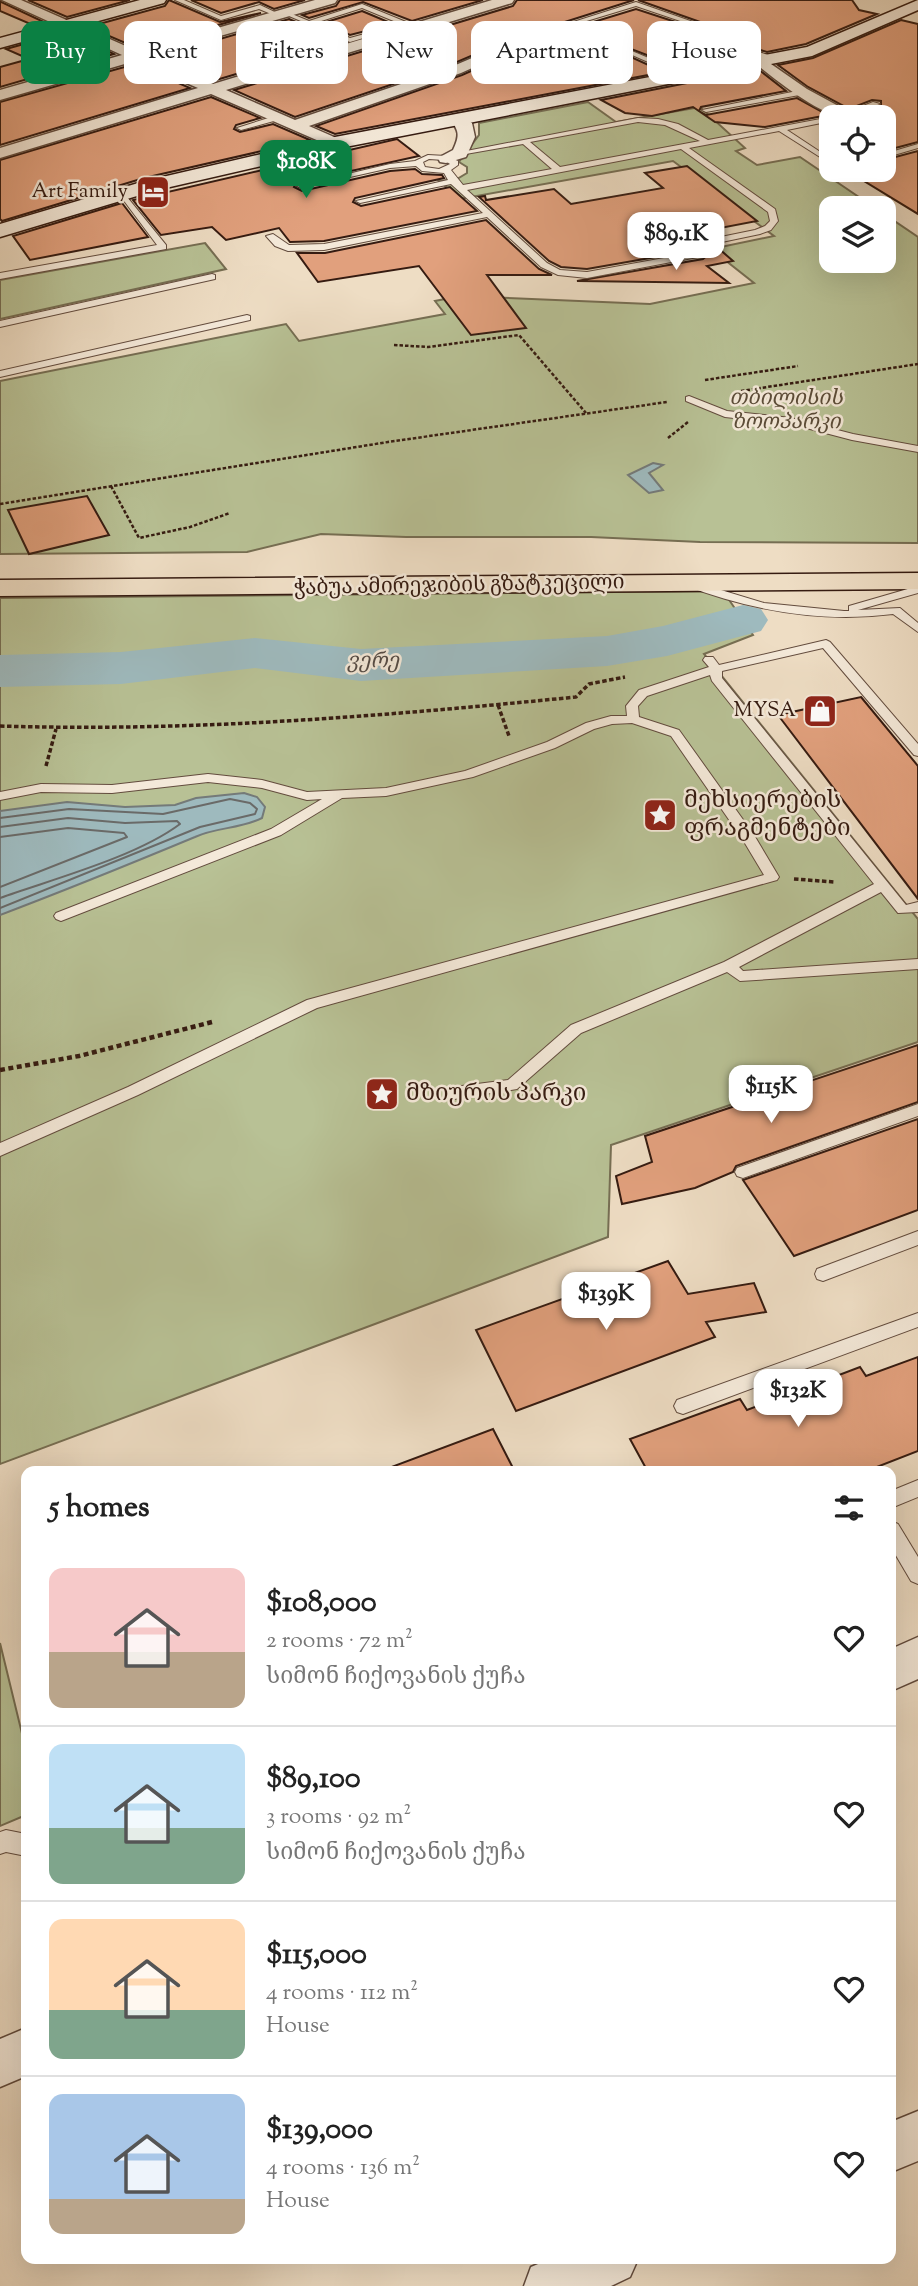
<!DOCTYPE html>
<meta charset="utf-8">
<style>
:root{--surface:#fff;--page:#f6f6f6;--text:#222;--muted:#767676;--line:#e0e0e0;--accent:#0b8043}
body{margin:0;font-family:"Sorts Mill Goudy","Noto Serif Georgian",serif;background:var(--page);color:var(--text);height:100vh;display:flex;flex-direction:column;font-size:26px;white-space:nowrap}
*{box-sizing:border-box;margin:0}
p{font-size:23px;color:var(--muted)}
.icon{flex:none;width:38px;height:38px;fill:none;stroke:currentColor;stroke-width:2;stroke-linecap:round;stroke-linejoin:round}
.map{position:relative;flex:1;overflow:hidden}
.drawer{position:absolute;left:21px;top:1466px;width:875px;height:798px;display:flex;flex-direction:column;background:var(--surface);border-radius:14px;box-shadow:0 7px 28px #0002}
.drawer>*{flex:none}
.guide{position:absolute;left:21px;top:21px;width:877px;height:63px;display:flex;gap:14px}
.controls{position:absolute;left:819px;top:105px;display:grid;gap:14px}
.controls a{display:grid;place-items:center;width:77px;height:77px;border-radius:14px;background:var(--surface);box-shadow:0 7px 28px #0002;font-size:35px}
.price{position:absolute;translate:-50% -60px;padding:0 16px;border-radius:14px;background:#fff;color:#222;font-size:23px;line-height:46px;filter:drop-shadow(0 2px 4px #0008)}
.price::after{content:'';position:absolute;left:50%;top:42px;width:21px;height:16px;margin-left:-10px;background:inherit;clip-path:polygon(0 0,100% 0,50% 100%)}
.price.current{background:var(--accent);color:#fff}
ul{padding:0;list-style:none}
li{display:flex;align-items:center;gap:21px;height:175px;padding:0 28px}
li+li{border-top:2px solid var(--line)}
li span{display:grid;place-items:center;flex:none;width:196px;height:140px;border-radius:14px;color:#555}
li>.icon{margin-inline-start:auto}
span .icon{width:84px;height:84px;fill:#fffc;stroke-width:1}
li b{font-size:30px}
h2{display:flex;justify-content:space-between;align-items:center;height:84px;padding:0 28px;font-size:30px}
.pill{padding:0 24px;border-radius:14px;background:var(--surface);box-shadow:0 7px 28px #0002;font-size:24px;line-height:63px}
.pill.current{background:var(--accent);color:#fff}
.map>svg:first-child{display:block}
.green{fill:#b8c195;stroke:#766e53;stroke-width:2}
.water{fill:#9ebabe;stroke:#747a79;stroke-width:2}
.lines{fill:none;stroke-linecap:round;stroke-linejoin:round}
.shore{stroke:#6a6a68;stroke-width:2}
.river{fill:#9ebabe;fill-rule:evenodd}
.building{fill:#e1a07d;stroke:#351b11;stroke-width:2}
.lane-casing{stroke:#634c3e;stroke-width:2}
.street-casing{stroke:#634c3e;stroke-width:3}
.secondary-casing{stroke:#351b11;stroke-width:3}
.primary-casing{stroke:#351b11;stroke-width:3}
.path-far2{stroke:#351b11;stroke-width:2.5;stroke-dasharray:3.5 2;stroke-linecap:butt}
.path-far1{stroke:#351b11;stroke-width:3.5;stroke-dasharray:4.5 2.5;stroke-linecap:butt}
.path{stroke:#351b11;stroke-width:4.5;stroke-dasharray:5 3.5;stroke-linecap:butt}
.lane{fill:#f4e9d9;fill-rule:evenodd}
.street{fill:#f4e9d9;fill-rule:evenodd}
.secondary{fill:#f4e9d9;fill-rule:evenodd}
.primary{fill:#eeddc4;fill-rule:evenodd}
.labels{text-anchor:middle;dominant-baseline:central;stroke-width:5;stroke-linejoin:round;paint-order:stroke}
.far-poi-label{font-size:21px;fill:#351b11;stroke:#f4e9d9;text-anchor:end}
.far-park-label{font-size:21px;font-style:italic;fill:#5c4d39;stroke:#f4e9d9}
.far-street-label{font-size:21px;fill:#351b11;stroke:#f4e9d9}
.far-water-label{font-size:21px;font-style:italic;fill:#544b45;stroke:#f4e9d9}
.poi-label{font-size:24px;fill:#351b11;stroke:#f4e9d9;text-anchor:start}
</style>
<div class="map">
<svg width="918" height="2286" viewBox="0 0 918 2286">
<rect width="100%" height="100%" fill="#eeddc4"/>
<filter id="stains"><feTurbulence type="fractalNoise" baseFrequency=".00286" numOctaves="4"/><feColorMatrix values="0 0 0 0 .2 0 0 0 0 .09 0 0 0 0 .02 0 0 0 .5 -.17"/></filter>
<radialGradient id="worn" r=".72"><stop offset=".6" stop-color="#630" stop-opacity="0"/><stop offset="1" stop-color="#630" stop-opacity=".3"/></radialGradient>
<!-- green -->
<g class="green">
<polygon points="588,102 616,122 700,107 745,148 736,151 757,165 800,157 875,208 831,208 831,261 884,261 884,214 918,237 918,543 700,542 591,537 406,537 321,534 247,552 0,554 0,381 286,324 299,341 445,314 435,301 460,296 650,304 754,283 711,249 774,236 673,161 460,199 439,181 457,179 467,173 467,167 459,162 479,135 479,123"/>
<polygon points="205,243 226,269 0,319 0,280"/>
<polygon points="723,591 753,635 704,654 918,919 918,1042 611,1145 608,1237 0,1464 0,598"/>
<polygon points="0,1643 26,1750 26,1815 0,1826"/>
</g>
<!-- water -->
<g class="water">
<polygon points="653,463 663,465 649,473 663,490 649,493 628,475"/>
<path d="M244,793L257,797L265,807L262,818C241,829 216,827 195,837C130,864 66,890 0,915V811L67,802L125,807L175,805L196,798Z"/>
</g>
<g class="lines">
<!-- shore -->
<g class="shore">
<polyline points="0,818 69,809 163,814 230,799 250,803 257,809 255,814 200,827 0,908"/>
<path d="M0,827L68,818L125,823L177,821L180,824C136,857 53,879 0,898"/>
<polyline points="0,837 68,828 124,833 127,837 0,887"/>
</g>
<!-- river -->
<polygon class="river" points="743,605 761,609 768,620 761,631 667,656 607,666 361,681 255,668 121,684 0,687 0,655 121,652 255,638 361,649 607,636 663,626"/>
</g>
<!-- building -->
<g class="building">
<polygon points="28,0 130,0 67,17"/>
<polygon points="169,0 220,22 261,13 137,48 88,27 165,6"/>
<polygon points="191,0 305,0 274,9 259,2 221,13"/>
<polygon points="340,0 483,0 412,21 363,2 309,18 302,15 336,6"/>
<polygon points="517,0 634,0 549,27 539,27 450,65 295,117 234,90 513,6"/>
<polygon points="638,0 852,0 859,10 877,14 806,44 767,52 743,45 741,52 750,55 681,68 623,46 620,49 622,53 664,72 335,134 316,126 462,75 554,34 636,9 694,28 708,39 717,38 717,34 700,22"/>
<polygon points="0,1 1,2 46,23 35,26 0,11"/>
<polygon points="362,11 393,24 350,35 323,23"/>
<polygon points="289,19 343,42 213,81 158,57"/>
<polygon points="901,20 918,24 918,142 884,151 884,117 856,117 881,106 881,101 872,100 849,109 808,87 778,65 813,58"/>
<polygon points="67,32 114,54 0,87 0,67 29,59 6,49"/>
<polygon points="135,64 190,88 0,145 0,102"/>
<polygon points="758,69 786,91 701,107 699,111 706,115 797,98 828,115 765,127 715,122 693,107 652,116 625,113 601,100"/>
<polygon points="211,97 260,118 236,125 234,129 240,132 273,124 310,140 144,178 2,221 0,219 0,160"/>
<polygon points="397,139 419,156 296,183 294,187 302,191 390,171 415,169 422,174 442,175 444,178 355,198 353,202 361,206 450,187 477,211 324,241 290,242 279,228 226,240 212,227 161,235 133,200"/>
<polygon points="918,151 918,214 846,170 884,170 884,160"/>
<polygon points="687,166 757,221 699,232 707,239 696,250 587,269 561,267 549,261 479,197 485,196 486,200 554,189 571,204 663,188 645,173"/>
<polygon points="122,203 148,237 30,260 13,236"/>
<polygon points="486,220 539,269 552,275 487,275 526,328 471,335 419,266 318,282 297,253 325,253"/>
<polygon points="717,247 733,261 707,266 729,283 577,281 703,259"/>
<polygon points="87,496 109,535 29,554 8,510"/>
<polygon points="861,697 918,766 918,899 778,715"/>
<polygon points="918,1045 918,1102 736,1166 733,1172 695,1188 622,1204 616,1176 652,1162 645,1136"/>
<polygon points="918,1119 918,1210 794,1256 743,1180"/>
<polygon points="668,1261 688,1294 754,1283 766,1312 706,1322 715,1337 516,1411 476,1330"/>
<polygon points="918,1357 918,1451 864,1472 648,1472 630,1439 740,1399 747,1410 860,1367 866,1376"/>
<polygon points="493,1429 515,1472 387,1472 386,1469"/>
</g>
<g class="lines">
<!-- lane casing -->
<g class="lane-casing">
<g id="lane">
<polygon points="175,0 184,0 221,16 260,5 281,15 276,16 259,9 221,20"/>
<polygon points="636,2 699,24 715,36 710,37 695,26 636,6 547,33 542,32"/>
<path d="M362,4L411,24L350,42L282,13L287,12L309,21ZM362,8L401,24L350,38L315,23Z"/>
<polygon points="743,48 747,48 777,58 773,60 743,50"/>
<polygon points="623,49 627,49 687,74 680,76 623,51"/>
<polygon points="802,90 805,94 706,112 702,110"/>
<polygon points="873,102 880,104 846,117 836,117"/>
<polygon points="278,115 281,119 241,130 237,128"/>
<path d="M831,117H833L831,121L787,130L831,159V164L779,131L689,148L775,209L778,221L771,230L760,234L717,243L703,256L587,278L558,275L541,267L487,217L324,250L288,251L275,246L266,236L273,234L289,245L324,244L483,213L451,184L360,203L356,201L448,180L444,173L422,171L416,166L390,168L301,188L297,186L390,164L415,161L428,155L446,156L458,161V165L451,170L463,185L552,169L523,144L460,155L456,153L638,118L658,119L678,124L708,140ZM638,122L665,125L700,141L560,167L530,142ZM681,149L768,212L770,221L765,226L755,230L711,239L697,252L587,272L560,270L547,263L467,190ZM429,159L444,160L450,164L439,169L425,167L423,162Z"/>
<polygon points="918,144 918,148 884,158 884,154"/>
<polygon points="123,192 166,245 166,249 0,279 0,273 157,245 119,194"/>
<polygon points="212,274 215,275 215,279 0,327 0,321"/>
<polygon points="247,315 250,316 250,320 0,377 0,371"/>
<polygon points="689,396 727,411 791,418 853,434 918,446 918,452 852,440 791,424 725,417 686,401 686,397"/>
<path d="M688,580L764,603L844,611H849V606L918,586V593L858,610L900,608L918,623V632L893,614C821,623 752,611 684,585V581Z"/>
<polygon points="826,640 830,642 918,744 918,756 914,755 823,648 722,671 722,678 906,905 918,902 918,912 898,913 881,892 739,967 743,971 918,959 918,969 740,981 727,972 581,1033 517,1089 454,1099 449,1097 446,1093 454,1087 508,1080 571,1025 724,962 874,884 712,681 710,675 647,696 638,706 639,717 679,730 754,835 779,877 777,880 317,1008 138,1095 0,1156 0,1143 128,1087 307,1000 764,875 743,840 671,736 632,723 612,724 594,729 555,748 473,777 386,796 342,798 281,835 61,921 56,919 54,916 56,913 271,829 322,799 307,800 262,788 208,782 112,793 41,792 0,800 0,792 41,784 112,785 208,774 262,780 307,792 386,788 465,771 547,742 586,723 611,716 627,716 626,706 639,690 709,667 703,660 705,657 713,657 719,665"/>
<polygon points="918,1104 918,1116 743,1178 737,1176 735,1172 737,1168"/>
<polygon points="918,1231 918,1245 823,1281 817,1279 815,1274 817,1269"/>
<polygon points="918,1313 918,1327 683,1414 677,1412 674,1406 677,1400"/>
<polygon points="918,1480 918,1497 891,1508 891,1491"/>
<polygon points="891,1521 898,1524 918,1557 918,1584 911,1581 891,1547"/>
<polygon points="6,1830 26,1834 26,1856 6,1852 0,1854 0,1832"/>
</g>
</g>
<!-- street casing -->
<g class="street-casing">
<g id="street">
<polygon points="2,0 21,0 137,51 315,0 337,0 335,3 150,56 213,84 492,0 514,0 512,3 226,90 295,120 451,67 540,29 545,28 552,32 461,73 309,126 341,140 343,143 335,148 211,94 0,158 0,148 198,88 135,61 0,100 0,90 122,55"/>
<path d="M761,57L807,89L855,115C832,127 775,79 756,64L754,61L756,58Z"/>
<path d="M458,114L472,123L475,137L466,157L446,163L440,162L438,158L453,150C460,135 459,131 450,119Z"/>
<polygon points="918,1637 918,1679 891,1691 891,1649"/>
<polygon points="26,2028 26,2076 0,2087 0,2039"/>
<polygon points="918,2111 918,2161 891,2172 891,2122"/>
<polygon points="550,2259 638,2259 630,2277 611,2286 524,2286 531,2267"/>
</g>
</g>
<!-- secondary casing -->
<g class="secondary-casing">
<g id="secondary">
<polygon points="140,0 166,0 164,3 0,48 0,38"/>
<polygon points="918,0 918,10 812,56 335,149 157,190 0,237 0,224 145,181 335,137 807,47"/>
</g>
</g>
<!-- primary casing -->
<g class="primary-casing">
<polygon id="primary" points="918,573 918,589 0,596 0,580"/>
</g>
<!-- path-far2 -->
<g class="path-far2">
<polyline points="394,345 428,347 519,335 586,413"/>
<polyline points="705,380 798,366"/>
<polyline points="741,391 918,364"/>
<polyline points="668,438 688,422"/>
<polyline points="111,486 139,538 190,527 230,513"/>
<polyline points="0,504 388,442 667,402"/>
</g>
<!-- path-far1 -->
<g class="path-far1">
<polyline points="498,705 509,736"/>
<path d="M0,726C193,732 384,716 576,697L589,684L625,677"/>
<polyline points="46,766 56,729"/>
<polyline points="794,879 834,882"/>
</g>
<!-- path -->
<polyline class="path" points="0,1070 79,1056 212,1022"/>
<!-- lane -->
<use href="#lane" class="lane"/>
<!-- street -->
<use href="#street" class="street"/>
<!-- secondary -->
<use href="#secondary" class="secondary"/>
<!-- primary -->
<use href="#primary" class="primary"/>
</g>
<!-- icons -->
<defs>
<g id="hotel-square" transform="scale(1.75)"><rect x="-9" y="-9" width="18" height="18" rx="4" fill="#8f2418" stroke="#f4e9d9"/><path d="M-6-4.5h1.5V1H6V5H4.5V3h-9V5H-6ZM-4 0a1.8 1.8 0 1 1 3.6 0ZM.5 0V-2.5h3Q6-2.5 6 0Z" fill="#fff"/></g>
<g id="shop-square" transform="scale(1.75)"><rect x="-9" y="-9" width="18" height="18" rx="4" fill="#8f2418" stroke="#f4e9d9"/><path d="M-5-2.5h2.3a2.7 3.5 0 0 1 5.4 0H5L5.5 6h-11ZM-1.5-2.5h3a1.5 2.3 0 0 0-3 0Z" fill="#fff"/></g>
<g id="sight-square" transform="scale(1.75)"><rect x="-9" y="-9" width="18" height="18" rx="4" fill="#8f2418" stroke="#f4e9d9"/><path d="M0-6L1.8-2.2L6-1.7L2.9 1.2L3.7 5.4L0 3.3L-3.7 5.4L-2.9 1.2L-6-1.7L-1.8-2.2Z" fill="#fff"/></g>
</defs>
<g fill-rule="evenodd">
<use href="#hotel-square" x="153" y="192"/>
<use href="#shop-square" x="820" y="711"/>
<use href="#sight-square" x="660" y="815"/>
<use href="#sight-square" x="382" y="1094"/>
</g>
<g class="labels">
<!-- far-poi labels -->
<g class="far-poi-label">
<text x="128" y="192">Art Family</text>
<text x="796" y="711">MYSA</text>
</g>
<!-- far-park labels -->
<g class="far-park-label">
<text x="786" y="399">თბილისის<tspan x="786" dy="24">ზოოპარკი</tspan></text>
</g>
<!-- far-street labels -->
<g class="far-street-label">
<text transform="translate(459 586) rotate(-1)">ჭაბუა ამირეჯიბის გზატკეცილი</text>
</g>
<!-- far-water labels -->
<g class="far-water-label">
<text x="373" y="662">ვერე</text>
</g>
<!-- poi labels -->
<g class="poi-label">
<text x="684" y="801">მეხსიერების<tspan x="684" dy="28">ფრაგმენტები</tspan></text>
<text x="406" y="1094">მზიურის პარკი</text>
</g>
</g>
<rect width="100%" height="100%" filter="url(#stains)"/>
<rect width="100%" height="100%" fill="url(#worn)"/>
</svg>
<div class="controls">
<a><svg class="icon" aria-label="locate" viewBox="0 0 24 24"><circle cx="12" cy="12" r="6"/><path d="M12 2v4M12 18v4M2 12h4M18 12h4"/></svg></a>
<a><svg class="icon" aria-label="layers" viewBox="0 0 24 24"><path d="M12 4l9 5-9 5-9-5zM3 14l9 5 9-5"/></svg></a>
</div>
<b class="price current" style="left:306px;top:200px">$108K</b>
<b class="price" style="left:676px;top:272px">$89.1K</b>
<b class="price" style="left:771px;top:1125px">$115K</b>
<b class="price" style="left:606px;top:1332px">$139K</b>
<b class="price" style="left:798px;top:1429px">$132K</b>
<div class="guide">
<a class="pill current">Buy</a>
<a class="pill">Rent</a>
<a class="pill">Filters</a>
<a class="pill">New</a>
<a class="pill">Apartment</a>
<a class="pill">House</a>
</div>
<section class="drawer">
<h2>5 homes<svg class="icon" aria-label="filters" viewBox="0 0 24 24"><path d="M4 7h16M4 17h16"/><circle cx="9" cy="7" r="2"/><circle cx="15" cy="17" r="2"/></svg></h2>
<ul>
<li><span style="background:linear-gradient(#f6c9c9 60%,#b9a48a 0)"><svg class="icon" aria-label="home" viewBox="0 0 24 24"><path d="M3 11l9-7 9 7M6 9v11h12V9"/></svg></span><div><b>$108,000</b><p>2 rooms · 72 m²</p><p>სიმონ ჩიქოვანის ქუჩა</p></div><svg class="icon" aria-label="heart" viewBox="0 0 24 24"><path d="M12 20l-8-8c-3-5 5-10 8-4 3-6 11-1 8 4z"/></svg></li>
<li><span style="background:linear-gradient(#bfe0f5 60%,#7fa58c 0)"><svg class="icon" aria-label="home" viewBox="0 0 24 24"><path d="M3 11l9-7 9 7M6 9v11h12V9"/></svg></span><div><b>$89,100</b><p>3 rooms · 92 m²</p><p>სიმონ ჩიქოვანის ქუჩა</p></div><svg class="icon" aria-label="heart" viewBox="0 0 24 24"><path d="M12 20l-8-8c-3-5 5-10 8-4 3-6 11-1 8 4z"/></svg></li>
<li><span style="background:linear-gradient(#ffd9b3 65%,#7fa58c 0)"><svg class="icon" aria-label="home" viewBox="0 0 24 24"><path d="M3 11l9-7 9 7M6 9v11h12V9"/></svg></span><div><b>$115,000</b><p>4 rooms · 112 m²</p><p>House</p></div><svg class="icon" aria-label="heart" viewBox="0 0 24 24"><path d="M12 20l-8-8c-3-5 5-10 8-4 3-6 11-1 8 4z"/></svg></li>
<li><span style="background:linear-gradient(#a9c7e8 75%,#b9a48a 0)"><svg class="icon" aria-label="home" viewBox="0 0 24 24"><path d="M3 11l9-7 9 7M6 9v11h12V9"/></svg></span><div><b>$139,000</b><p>4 rooms · 136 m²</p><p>House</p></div><svg class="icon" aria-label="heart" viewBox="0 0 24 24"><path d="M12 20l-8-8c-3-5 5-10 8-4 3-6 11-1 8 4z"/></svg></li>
</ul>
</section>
</div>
